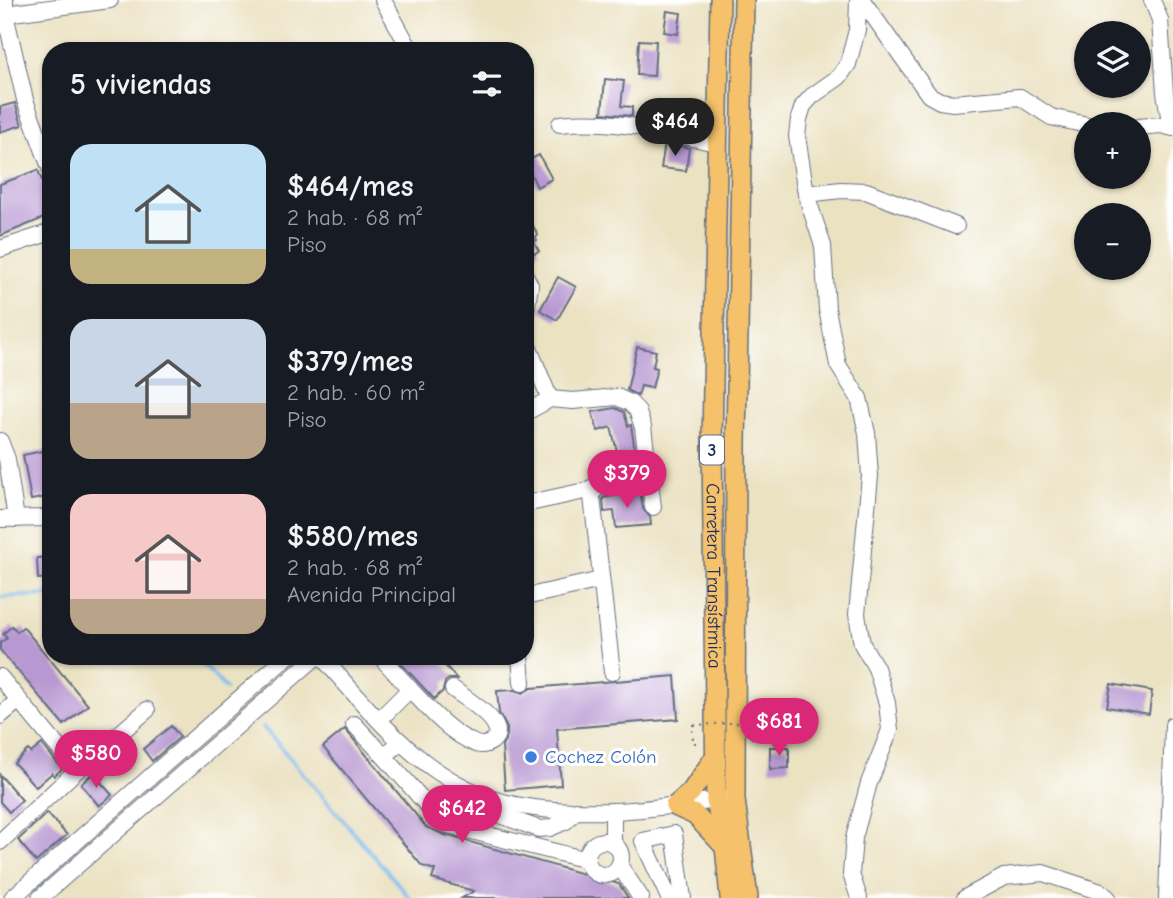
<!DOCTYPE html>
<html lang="es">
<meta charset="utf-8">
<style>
:root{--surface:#171b24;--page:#20242c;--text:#f1f3f6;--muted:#9ea1a6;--accent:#db2777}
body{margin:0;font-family:"Comic Neue",sans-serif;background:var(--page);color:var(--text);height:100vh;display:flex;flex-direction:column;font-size:26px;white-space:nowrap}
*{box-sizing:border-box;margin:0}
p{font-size:23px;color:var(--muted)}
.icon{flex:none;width:38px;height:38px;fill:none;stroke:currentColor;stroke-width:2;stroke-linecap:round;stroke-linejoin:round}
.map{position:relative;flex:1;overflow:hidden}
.panel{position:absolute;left:42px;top:42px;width:492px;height:623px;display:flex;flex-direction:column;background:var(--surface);border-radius:28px;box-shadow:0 2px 5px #0004}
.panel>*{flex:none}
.buttons{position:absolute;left:1074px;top:21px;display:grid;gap:14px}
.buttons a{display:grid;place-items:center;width:77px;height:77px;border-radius:50%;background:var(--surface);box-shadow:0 2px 5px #0004;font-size:35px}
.price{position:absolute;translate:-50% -60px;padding:0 16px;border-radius:24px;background:var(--accent);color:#fff;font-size:23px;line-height:46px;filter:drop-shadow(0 2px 4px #0008)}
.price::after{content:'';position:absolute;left:50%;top:42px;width:21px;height:16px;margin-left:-10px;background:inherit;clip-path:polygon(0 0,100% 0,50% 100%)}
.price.active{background:#222;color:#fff}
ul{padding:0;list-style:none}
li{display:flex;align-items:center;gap:21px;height:175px;padding:0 28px}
li span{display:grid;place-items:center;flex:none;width:196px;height:140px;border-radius:21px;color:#555}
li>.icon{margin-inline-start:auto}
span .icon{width:84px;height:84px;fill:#fffc;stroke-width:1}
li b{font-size:30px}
h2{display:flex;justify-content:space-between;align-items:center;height:84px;padding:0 28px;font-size:30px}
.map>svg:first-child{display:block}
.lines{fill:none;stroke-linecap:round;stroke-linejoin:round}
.stream{stroke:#7abbee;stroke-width:3.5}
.building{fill:#b898d2}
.minor-casing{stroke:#646e81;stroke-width:18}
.major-casing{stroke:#646e81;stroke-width:22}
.path{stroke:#646e81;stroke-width:2;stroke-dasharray:2 5;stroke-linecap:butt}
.minor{stroke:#fff;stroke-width:16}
.major{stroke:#f5c16b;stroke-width:19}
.path-bridge{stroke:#646e81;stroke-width:2;stroke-dasharray:2 5;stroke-linecap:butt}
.shop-dot{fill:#3f7fe0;stroke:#fff;stroke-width:2.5}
.labels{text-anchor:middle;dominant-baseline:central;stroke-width:6;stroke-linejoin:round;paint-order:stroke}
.shield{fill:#fff;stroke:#5f6d8e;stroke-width:2}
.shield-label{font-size:18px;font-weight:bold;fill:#1b2f5e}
.street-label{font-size:19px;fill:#1b2f5e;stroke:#fff}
.shop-label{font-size:19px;fill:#366cbe;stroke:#fff;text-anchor:start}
</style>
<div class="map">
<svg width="1173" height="898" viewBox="0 0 1173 898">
<rect width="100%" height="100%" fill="#fff"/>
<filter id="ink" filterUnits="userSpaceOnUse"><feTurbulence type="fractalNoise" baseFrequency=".0143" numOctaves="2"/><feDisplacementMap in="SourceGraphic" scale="14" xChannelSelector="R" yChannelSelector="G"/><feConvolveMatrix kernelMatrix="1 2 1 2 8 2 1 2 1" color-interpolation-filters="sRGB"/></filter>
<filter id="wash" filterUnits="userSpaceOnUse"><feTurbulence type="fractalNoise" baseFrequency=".00686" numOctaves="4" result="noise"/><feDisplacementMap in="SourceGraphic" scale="28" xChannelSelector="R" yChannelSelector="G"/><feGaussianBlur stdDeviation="1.57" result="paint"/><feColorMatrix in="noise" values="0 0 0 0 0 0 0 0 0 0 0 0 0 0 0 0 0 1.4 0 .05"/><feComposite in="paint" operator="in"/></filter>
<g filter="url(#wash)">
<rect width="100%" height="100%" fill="#ebe2c2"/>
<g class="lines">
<!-- stream -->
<g class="stream">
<polyline points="0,597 51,595"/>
<polyline points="195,656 226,689"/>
<polyline points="263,727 410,898"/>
</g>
</g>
<g id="blocks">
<!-- building -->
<g class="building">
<polygon points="667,11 681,13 678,34 664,32"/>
<polygon points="639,40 656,41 654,76 637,75"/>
<polygon points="605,79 624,81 621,106 632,107 632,116 602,113"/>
<polygon points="15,103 22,125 0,132 0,107"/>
<polygon points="665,143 689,148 686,171 661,168"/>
<polygon points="539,155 552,179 537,187 525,162"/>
<polygon points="38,170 51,205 51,215 0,236 0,184"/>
<polygon points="525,220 529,226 532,224 538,235 535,237 537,240 534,242 539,251 525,258"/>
<polygon points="558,277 576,287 557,320 540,310"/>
<polygon points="637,347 656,351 653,367 657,368 652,388 641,386 638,396 627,390"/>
<polygon points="615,408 624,412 628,426 631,425 636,457 619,459 611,427 598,431 592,412"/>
<polygon points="47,450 51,471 51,496 31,500 23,455"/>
<polygon points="640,490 643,509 650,517 651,525 616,528 614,511 604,512 603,498"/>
<polygon points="51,557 51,578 38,579 37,558"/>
<polygon points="12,626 17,632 23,627 88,705 64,725 0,650 0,643 7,638 3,634"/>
<polygon points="394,656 437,656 457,679 449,679 445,682 443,691 434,699"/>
<polygon points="675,676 678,719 557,729 561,785 505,790 502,746 507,736 507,728 499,713 497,691 514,690 523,693 531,688"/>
<polygon points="1111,684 1152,691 1149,714 1107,707"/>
<polygon points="171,726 180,737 152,761 143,749"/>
<polygon points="345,729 426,827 445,835 619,884 628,898 462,898 474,891 432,879 435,870 422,866 323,747"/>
<polygon points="42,744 62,769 54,776 52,773 36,787 14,763 28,750 31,753"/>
<polygon points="770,747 789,747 789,768 770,769"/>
<polygon points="93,773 112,795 99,806 81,784"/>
<polygon points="0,775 22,800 9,812 0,802"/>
<polygon points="47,813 67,835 36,862 18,840"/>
</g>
</g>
</g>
<g filter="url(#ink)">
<use href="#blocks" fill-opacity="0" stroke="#646e81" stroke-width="2"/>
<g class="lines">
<!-- minor casing -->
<g class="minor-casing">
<g id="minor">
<polyline points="5,0 5,14 25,100 51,170"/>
<polyline points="383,0 411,51"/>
<polyline points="858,0 857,30 848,64 839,77 812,96 803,106 799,119 797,136 806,194 823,246 827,309 838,365 859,398 867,433 870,476 857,614 862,644 876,668 887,703 890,730 869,783 854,838 851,874 859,898"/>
<polyline points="862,0 929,95 940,101 953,103 1020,97 1051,117 1087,125"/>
<polyline points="1152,0 1160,20 1165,93 1171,127"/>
<polyline points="5,14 110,0"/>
<path d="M560,124C613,118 665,132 717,143"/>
<polyline points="1139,127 1161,125 1173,128"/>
<polyline points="806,194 841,190 866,191 956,226"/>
<polyline points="0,249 51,232"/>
<polyline points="525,275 530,285 525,320"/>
<polyline points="525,339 550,399 573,401 617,397 630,403 637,410 643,427 653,507"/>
<polyline points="525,413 550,399"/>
<polyline points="0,441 7,459 16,519"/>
<polyline points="591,488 612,672"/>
<polyline points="525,504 649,477"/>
<polyline points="0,519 51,518"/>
<polyline points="525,597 601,580"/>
<path d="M321,656C373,714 426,784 507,803C540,811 579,812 614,811C651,810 688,802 726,800"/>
<polyline points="520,656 522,683"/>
<polyline points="0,677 77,770"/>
<path d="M410,689C429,709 449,733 476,744C481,746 486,745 491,742C514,726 464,698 453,689"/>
<polyline points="0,716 19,700"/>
<polyline points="379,720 410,689 380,656"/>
<polyline points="354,724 384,756"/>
<polyline points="401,742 384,756 441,821 448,825 587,860"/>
<polyline points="465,788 489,811 539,829 550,828 566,821 576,810"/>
<polyline points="613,811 613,844"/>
<circle cx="604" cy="858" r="17"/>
<polyline points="0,842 77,770 147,710"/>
<polyline points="619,865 641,898"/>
<polyline points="12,898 288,656"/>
<polyline points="40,898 317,656"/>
<polyline points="669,898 643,841 674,834 683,898"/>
<polyline points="965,898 1004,877 1043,873 1101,892 1108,898"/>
<polyline points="1167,898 1173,725"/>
</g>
</g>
<!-- major casing -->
<g class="major-casing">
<g id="major">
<path id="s1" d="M720,0L712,443L716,801L725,847L730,898"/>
<polyline points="744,0 736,443 735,800 748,898"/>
<polyline points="715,757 691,792 675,806 695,815 725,847"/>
</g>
</g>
<!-- path -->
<g class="path">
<polyline points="694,725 692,725 693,743 701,743"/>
<polyline points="751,738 753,738 752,722"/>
</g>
<!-- minor -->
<use href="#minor" class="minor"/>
<!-- major -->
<use href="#major" class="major"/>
<!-- path-bridge -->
<polyline class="path-bridge" points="694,725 751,722"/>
</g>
</g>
<!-- markers -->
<circle class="shop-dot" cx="531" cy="757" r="7"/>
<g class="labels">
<!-- shield labels -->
<rect class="shield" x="700" y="435.5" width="24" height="29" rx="5"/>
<g class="shield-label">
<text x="712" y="450">3</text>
</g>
<!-- street labels -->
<g class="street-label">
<text stroke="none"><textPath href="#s1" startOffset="576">Carretera Transístmica</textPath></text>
</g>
<!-- shop labels -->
<g class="shop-label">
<text x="545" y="757">Cochez Colón</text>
</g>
</g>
</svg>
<div class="buttons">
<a><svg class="icon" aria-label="layers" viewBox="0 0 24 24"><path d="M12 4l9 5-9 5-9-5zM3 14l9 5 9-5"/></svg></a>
<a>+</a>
<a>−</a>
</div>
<b class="price active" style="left:675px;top:158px">$464</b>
<b class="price" style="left:627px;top:510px">$379</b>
<b class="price" style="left:779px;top:758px">$681</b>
<b class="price" style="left:96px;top:790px">$580</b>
<b class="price" style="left:462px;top:845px">$642</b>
<section class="panel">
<h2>5 viviendas<svg class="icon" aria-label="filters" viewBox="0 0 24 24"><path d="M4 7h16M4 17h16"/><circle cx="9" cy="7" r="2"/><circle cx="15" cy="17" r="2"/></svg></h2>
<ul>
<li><span style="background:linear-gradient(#bfe0f5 75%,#c2b280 0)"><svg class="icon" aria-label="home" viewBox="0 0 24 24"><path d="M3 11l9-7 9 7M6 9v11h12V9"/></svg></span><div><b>$464/mes</b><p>2 hab. · 68 m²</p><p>Piso</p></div></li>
<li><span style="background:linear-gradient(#c9d6e8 60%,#b9a48a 0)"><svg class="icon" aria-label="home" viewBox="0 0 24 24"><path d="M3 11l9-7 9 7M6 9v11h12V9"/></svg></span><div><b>$379/mes</b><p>2 hab. · 60 m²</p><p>Piso</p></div></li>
<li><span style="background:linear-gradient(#f6c9c9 75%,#b9a48a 0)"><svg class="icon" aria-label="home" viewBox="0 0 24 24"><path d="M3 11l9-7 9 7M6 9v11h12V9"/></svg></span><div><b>$580/mes</b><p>2 hab. · 68 m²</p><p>Avenida Principal</p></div></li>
</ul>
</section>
</div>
